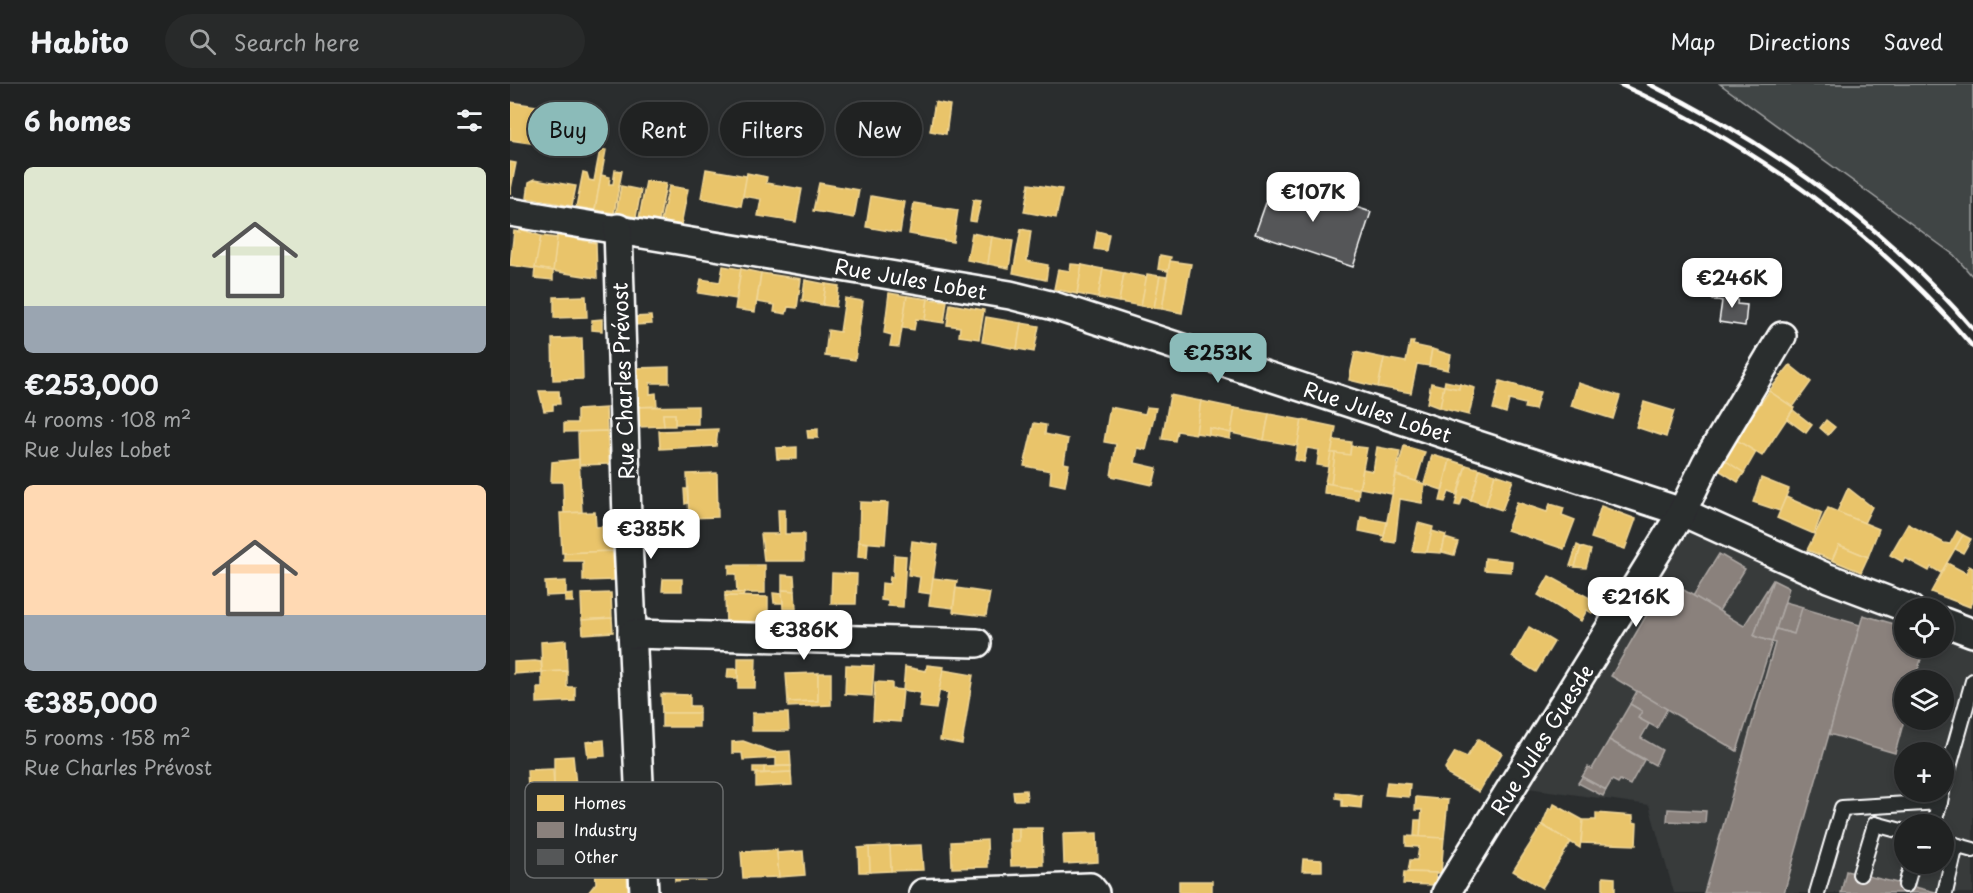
<!DOCTYPE html>
<meta charset="utf-8">
<style>
:root{--surface:#202222;--page:#282a2a;--text:#f1f3f6;--muted:#a2a4a5;--line:#3d3f40;--accent:#8bbbb9}
body{margin:0;font-family:"Playpen Sans",sans-serif;background:var(--page);color:var(--text);height:100vh;display:flex;flex-direction:column;font-size:22px;white-space:nowrap}
*{box-sizing:border-box;margin:0}
p{font-size:20px;color:var(--muted)}
.icon{flex:none;width:33px;height:33px;fill:none;stroke:currentColor;stroke-width:2;stroke-linecap:round;stroke-linejoin:round}
.map{position:relative;flex:1;overflow:hidden}
.details{display:flex;flex-direction:column;background:var(--surface);width:510px}
.details>*{flex:none}
.top-card{position:absolute;left:18px;top:18px;width:570px;height:54px;display:flex;gap:12px}
.tools{position:absolute;left:1384px;top:514px;display:grid;gap:12px}
.tools a{display:grid;place-items:center;width:60px;height:60px;border-radius:50%;background:var(--surface);box-shadow:0 3px 9px #0003,0 0 0 2px var(--line);font-size:30px}
.price{position:absolute;translate:-50% -51px;padding:0 14px;border-radius:12px;background:#fff;color:#222;font-size:20px;line-height:39px;filter:drop-shadow(0 2px 3px #0008)}
.price::after{content:'';position:absolute;left:50%;top:36px;width:18px;height:14px;margin-left:-9px;background:inherit;clip-path:polygon(0 0,100% 0,50% 100%)}
.price.selected{background:var(--accent);color:#111}
ul{padding:0;list-style:none}
li{display:grid;align-content:center;gap:12px;height:318px;padding:0 24px}
li span{display:grid;place-items:center;height:186px;border-radius:9px;color:#555}
li>.icon{margin-inline-start:auto}
span .icon{width:108px;height:108px;fill:#fffc;stroke-width:1}
li b{font-size:26px}
h2{display:flex;justify-content:space-between;align-items:center;height:72px;padding:0 24px;font-size:26px}
.tag{padding:0 21px;border-radius:27px;background:var(--surface);box-shadow:0 3px 9px #0003,0 0 0 2px var(--line);font-size:21px;line-height:54px}
.tag.selected{background:var(--accent);color:#111}
header{display:flex;align-items:center;gap:36px;box-sizing:border-box;height:84px;padding:0 30px;background:var(--surface);border-bottom:2px solid var(--line)}
header strong{font-size:28px}
nav{display:flex;gap:33px;margin-inline-start:auto;font-size:21px}
.search{width:420px;height:54px;background:var(--page);display:flex;align-items:center;gap:15px;box-sizing:border-box;padding:0 21px;border-radius:33px;color:var(--muted);font-size:22px}
main{display:flex;flex:1;min-height:0}
.map>svg:first-child{display:block}
.built{fill:#373a3b;fill-rule:evenodd}
.green{fill:#414445;stroke:#a0a2a2;stroke-width:1.5}
.homes{fill:#e9c46a;stroke:#f0d697;stroke-width:1.5}
.industry{fill:#8a817c;stroke:#ada7a3;stroke-width:1.5}
.building{fill:#555758;stroke:#fff;stroke-width:1.5}
.lines{fill:none;stroke-linecap:round;stroke-linejoin:round}
.service-casing{stroke:#fff;stroke-width:18}
.minor-casing{stroke:#fff;stroke-width:32}
.service{stroke:#2a2d2e;stroke-width:14}
.minor{stroke:#2a2d2e;stroke-width:27}
.rail{stroke:#fff;stroke-width:4.5}
.labels{text-anchor:middle;dominant-baseline:central;stroke-width:6;stroke-linejoin:round;paint-order:stroke}
.street-label{font-size:21px;fill:#fff;stroke:#2a2d2e}
.key{fill:#2a2d2e;stroke:#6a6c6d;stroke-width:1.5}
.key-label{font-size:16px;fill:#fff}
</style>
<header>
<strong>Habito</strong>
<div class="search"><svg class="icon" aria-label="search" viewBox="0 0 24 24"><circle cx="10" cy="10" r="6"/><path d="M15 15l6 6"/></svg>Search here</div>
<nav><a>Map</a><a>Directions</a><a>Saved</a></nav>
</header>
<main>
<section class="details">
<h2>6 homes<svg class="icon" aria-label="filters" viewBox="0 0 24 24"><path d="M4 7h16M4 17h16"/><circle cx="9" cy="7" r="2"/><circle cx="15" cy="17" r="2"/></svg></h2>
<ul>
<li><span style="background:linear-gradient(#dfe7d0 75%,#9aa5b1 0)"><svg class="icon" aria-label="home" viewBox="0 0 24 24"><path d="M3 11l9-7 9 7M6 9v11h12V9"/></svg></span><div><b>€253,000</b><p>4 rooms · 108 m²</p><p>Rue Jules Lobet</p></div></li>
<li><span style="background:linear-gradient(#ffd9b3 70%,#9aa5b1 0)"><svg class="icon" aria-label="home" viewBox="0 0 24 24"><path d="M3 11l9-7 9 7M6 9v11h12V9"/></svg></span><div><b>€385,000</b><p>5 rooms · 158 m²</p><p>Rue Charles Prévost</p></div></li>
</ul>
</section>
<div class="map">
<svg width="1463" height="809" viewBox="0 0 1463 809">
<rect width="100%" height="100%" fill="#2a2d2e"/>
<filter id="ink" filterUnits="userSpaceOnUse"><feTurbulence type="fractalNoise" baseFrequency=".0167" numOctaves="2"/><feDisplacementMap in="SourceGraphic" scale="12" xChannelSelector="R" yChannelSelector="G"/><feConvolveMatrix kernelMatrix="1 2 1 2 8 2 1 2 1" color-interpolation-filters="sRGB"/></filter>
<g filter="url(#ink)">
<!-- built -->
<path class="built" d="M1168,419L1330,490L1427,525H1395V564H1434V528L1463,538V809H1164L1139,721L990,700ZM1395,597H1434V636H1395ZM1395,669H1434V708H1395ZM1395,741H1434V780H1395Z"/>
<!-- green -->
<polygon class="green" points="1210,0 1463,0 1463,193 1444,171"/>
<!-- homes -->
<g class="homes">
<polygon points="0,18 46,25 40,62 0,56"/>
<polygon points="425,18 440,21 436,50 420,47"/>
<polygon points="251,33 263,35 258,65 246,63"/>
<polygon points="90,65 96,66 85,126 66,123 73,88 77,89 79,96 84,97"/>
<polygon points="0,78 6,79 0,110"/>
<polygon points="196,85 237,92 231,122 191,114"/>
<polygon points="105,86 112,87 104,129 85,126 91,91 100,93 99,100 103,100"/>
<polygon points="237,89 257,93 256,99 292,105 286,138 248,132 251,115 233,112"/>
<polygon points="25,95 66,102 62,122 17,114 19,98"/>
<polygon points="136,97 156,100 149,137 129,134"/>
<polygon points="309,99 349,106 344,134 303,127"/>
<polygon points="519,100 552,105 546,134 514,128"/>
<polygon points="111,102 131,106 126,133 106,129"/>
<polygon points="159,102 178,105 171,141 151,137"/>
<polygon points="361,112 395,118 390,149 356,143"/>
<polygon points="463,116 471,117 466,138 460,137"/>
<polygon points="404,119 448,126 443,158 399,150"/>
<polygon points="10,145 31,152 26,185 0,181 4,147 10,148"/>
<polygon points="511,145 521,147 517,177 538,181 536,196 503,189"/>
<polygon points="587,147 599,150 596,167 584,165"/>
<polygon points="462,149 482,153 478,180 457,176"/>
<polygon points="47,151 86,159 87,194 43,187"/>
<polygon points="31,152 47,154 43,187 25,184"/>
<polygon points="482,153 503,157 499,184 478,180"/>
<polygon points="650,171 661,173 658,187 648,185"/>
<polygon points="660,177 681,180 672,229 652,225"/>
<polygon points="561,180 572,181 567,210 544,205 548,185 560,187"/>
<polygon points="572,181 593,185 588,214 567,210"/>
<polygon points="213,182 231,185 226,215 188,209 191,195 210,198"/>
<polygon points="25,184 43,187 43,196 24,194"/>
<polygon points="231,185 251,189 245,228 225,225"/>
<polygon points="593,185 614,189 609,218 588,214"/>
<polygon points="251,189 291,195 287,224 278,223 276,230 264,228 265,221 247,218"/>
<polygon points="614,189 637,193 631,222 609,218"/>
<polygon points="637,190 650,192 644,224 631,222"/>
<polygon points="650,192 657,193 652,225 644,224"/>
<polygon points="295,196 316,200 313,221 292,217"/>
<polygon points="316,200 329,202 326,223 313,221"/>
<polygon points="379,209 397,212 389,263 380,262 382,251 374,249"/>
<polygon points="76,212 77,233 44,234 44,213"/>
<polygon points="397,212 418,215 415,236 406,235 404,246 392,244"/>
<polygon points="335,214 353,217 345,276 315,272 318,246 330,248"/>
<polygon points="418,215 437,217 434,239 415,236"/>
<polygon points="440,220 474,226 469,255 449,252 450,243 437,241"/>
<polygon points="141,232 142,240 124,241 123,233"/>
<polygon points="476,233 511,239 507,265 472,258"/>
<polygon points="92,235 92,247 82,246 82,236"/>
<polygon points="511,239 529,242 524,268 507,265"/>
<polygon points="72,254 73,295 43,296 42,255"/>
<polygon points="900,258 904,258 903,261 922,265 919,282 907,280 901,309 868,303 874,274 896,278"/>
<polygon points="922,265 941,271 938,286 919,282"/>
<polygon points="845,268 874,274 868,303 839,296"/>
<polygon points="1280,281 1301,298 1283,323 1259,307"/>
<polygon points="159,283 159,299 140,299 140,310 146,309 147,322 127,323 125,284"/>
<polygon points="935,297 950,300 949,305 934,302"/>
<polygon points="990,297 1030,308 1025,326 1014,324 1015,320 999,316 996,329 983,325"/>
<polygon points="921,299 934,302 930,324 917,319"/>
<polygon points="1068,299 1110,312 1103,335 1061,322"/>
<polygon points="950,300 965,304 959,331 930,324 934,302 949,305"/>
<polygon points="29,307 49,307 50,320 43,320 43,326 34,327"/>
<polygon points="1259,307 1284,324 1252,372 1226,356"/>
<polygon points="660,311 691,317 686,350 667,347 665,357 652,355"/>
<polygon points="691,317 725,324 721,349 699,344 699,351 686,349"/>
<polygon points="1134,318 1164,327 1156,353 1126,343"/>
<polygon points="188,322 188,340 165,340 165,330 153,330 154,342 128,343 127,323"/>
<polygon points="600,323 635,330 637,323 646,324 636,366 628,364 625,379 647,384 643,401 601,392 606,360 594,358"/>
<polygon points="96,324 97,347 54,348 54,339 67,339 67,326"/>
<polygon points="725,324 759,330 754,356 721,349"/>
<polygon points="1283,326 1302,341 1296,349 1277,335"/>
<polygon points="153,330 165,330 165,342 154,342"/>
<polygon points="759,330 792,336 788,362 754,356"/>
<polygon points="792,336 826,343 819,383 807,381 809,366 797,364 794,378 785,376"/>
<polygon points="1316,336 1325,343 1318,351 1310,344"/>
<polygon points="524,339 536,341 535,350 558,355 554,379 559,380 555,402 540,399 541,387 514,382"/>
<polygon points="699,344 721,349 720,355 699,351"/>
<polygon points="208,345 206,362 150,365 149,347"/>
<polygon points="308,345 308,354 298,354 297,346"/>
<polygon points="97,347 99,380 69,381 68,348"/>
<polygon points="1225,355 1246,368 1234,389 1213,375"/>
<polygon points="824,356 841,358 840,371 821,369"/>
<polygon points="841,362 857,364 849,405 821,400 825,369 840,371"/>
<polygon points="894,362 915,368 906,398 886,391"/>
<polygon points="287,363 287,375 267,375 266,364"/>
<polygon points="867,363 890,367 882,410 850,404 853,385 863,387"/>
<polygon points="821,369 825,369 821,400 815,399"/>
<polygon points="922,371 940,376 932,406 914,400"/>
<polygon points="69,375 72,428 54,429 53,398 41,398 42,378"/>
<polygon points="1213,375 1234,389 1228,398 1207,385"/>
<polygon points="940,376 956,381 947,411 939,408 935,418 930,417"/>
<polygon points="956,381 970,385 961,416 953,413 950,422 945,421"/>
<polygon points="970,385 985,390 976,421 961,416"/>
<polygon points="207,389 208,433 179,434 177,390"/>
<polygon points="985,390 1003,396 992,426 976,421"/>
<polygon points="886,391 915,400 912,419 890,415 885,459 873,457"/>
<polygon points="1251,394 1279,405 1270,427 1243,418"/>
<polygon points="815,399 849,405 848,415 814,409"/>
<polygon points="1338,404 1362,423 1354,439 1327,428"/>
<polygon points="174,405 177,405 178,419 175,420"/>
<polygon points="1276,413 1312,429 1304,450 1267,434"/>
<polygon points="350,418 378,419 375,460 349,458"/>
<polygon points="1007,418 1037,428 1040,420 1054,424 1052,431 1065,436 1054,465 997,446"/>
<polygon points="1091,422 1126,435 1115,465 1081,454"/>
<polygon points="1318,424 1369,445 1358,473 1329,461 1322,476 1297,466"/>
<polygon points="268,426 275,426 275,450 294,450 294,477 254,477 251,450 269,450"/>
<polygon points="85,428 86,443 101,442 103,467 52,469 50,429"/>
<polygon points="851,433 877,438 874,452 849,447"/>
<polygon points="908,439 923,443 917,468 902,467"/>
<polygon points="1398,440 1434,459 1440,460 1447,447 1453,451 1431,489 1421,483 1419,487 1395,474 1393,478 1380,471"/>
<polygon points="922,447 936,451 931,469 917,468"/>
<polygon points="1453,451 1461,455 1453,469 1445,465"/>
<polygon points="935,454 948,458 944,471 932,468"/>
<polygon points="402,457 428,461 421,510 408,508 410,493 398,491"/>
<polygon points="349,458 358,459 357,474 348,473"/>
<polygon points="1067,461 1071,463 1065,483 1060,482"/>
<polygon points="1329,461 1358,473 1351,488 1322,476"/>
<polygon points="1071,463 1081,466 1076,484 1065,483"/>
<polygon points="103,467 104,496 73,497 73,477 54,477 54,469"/>
<polygon points="384,471 396,472 393,523 378,522 378,517 371,516 372,499 379,500 380,493 383,493"/>
<polygon points="975,474 1002,477 1001,488 974,486"/>
<polygon points="1437,479 1456,489 1459,482 1463,484 1463,518 1460,523 1421,508"/>
<polygon points="219,481 255,481 255,509 227,509 226,490 219,490"/>
<polygon points="322,489 347,490 346,520 321,520"/>
<polygon points="272,491 284,492 285,507 272,506"/>
<polygon points="1039,492 1089,519 1082,529 1077,526 1071,537 1028,511"/>
<polygon points="423,494 447,497 443,524 419,521"/>
<polygon points="153,495 172,495 172,507 152,507"/>
<polygon points="56,497 56,511 36,512 35,498"/>
<polygon points="446,504 480,509 476,532 443,528"/>
<polygon points="272,506 285,507 286,525 273,525"/>
<polygon points="215,508 234,509 233,513 215,512"/>
<polygon points="101,509 102,534 72,536 71,510"/>
<polygon points="263,509 272,510 273,519 264,519"/>
<polygon points="63,510 63,518 55,518 55,511"/>
<polygon points="215,512 258,513 258,541 216,541"/>
<polygon points="102,534 103,548 73,550 72,536"/>
<polygon points="1019,543 1044,558 1026,588 1002,573"/>
<polygon points="56,556 57,587 32,588 31,558"/>
<polygon points="228,574 246,574 245,604 228,604"/>
<polygon points="25,577 31,578 32,588 4,590 4,578"/>
<polygon points="336,581 364,582 362,612 335,610"/>
<polygon points="417,581 434,583 426,625 409,623 411,609 393,606 395,583 416,587"/>
<polygon points="218,585 228,585 228,594 217,594"/>
<polygon points="433,586 463,591 452,660 430,656 438,609 429,607"/>
<polygon points="57,587 57,603 65,603 65,617 27,619 27,604 32,604 32,588"/>
<polygon points="308,589 308,617 278,618 276,590"/>
<polygon points="308,589 321,589 321,621 278,623 278,618 308,617"/>
<polygon points="365,598 382,599 382,605 393,606 390,638 363,636"/>
<polygon points="151,610 180,611 180,622 189,622 189,629 152,629"/>
<rect x="152" y="629" width="37" height="14"/>
<polygon points="242,629 278,629 279,647 242,647"/>
<polygon points="968,655 992,669 969,708 938,691 935,684 945,668 957,673"/>
<polygon points="94,656 95,672 78,673 76,658"/>
<polygon points="233,657 264,668 280,667 281,682 266,682 266,674 233,676 232,669 222,669 222,658"/>
<polygon points="63,672 66,701 44,703 44,673"/>
<polygon points="281,682 281,688 254,689 254,683"/>
<rect x="243" y="683" width="11" height="6"/>
<polygon points="43,685 44,703 18,705 17,686"/>
<polygon points="281,688 282,701 246,703 246,690"/>
<polygon points="877,698 900,700 899,713 875,711"/>
<polygon points="516,706 517,716 504,716 503,707"/>
<polygon points="826,708 852,712 851,724 832,722 832,715 826,714"/>
<polygon points="906,713 938,716 934,754 910,753 912,726 905,726"/>
<polygon points="1044,720 1073,736 1070,764 1032,741 1039,724 1042,725"/>
<polygon points="1086,729 1123,732 1123,738 1127,739 1126,761 1071,759 1073,736 1086,736"/>
<polygon points="905,736 911,736 910,753 904,752"/>
<polygon points="1032,741 1061,758 1032,804 1003,787"/>
<rect x="500" y="744" width="9" height="13"/>
<polygon points="509,744 532,744 533,781 501,782 500,757 509,757"/>
<polygon points="587,749 588,778 554,780 553,750"/>
<polygon points="896,752 934,754 931,789 898,788 900,776 907,776 909,763 896,762"/>
<polygon points="115,755 118,809 78,809 86,799 84,757"/>
<polygon points="477,756 478,783 442,784 441,758"/>
<polygon points="194,757 195,790 178,790 179,796 165,797 163,759"/>
<polygon points="411,761 413,786 381,787 380,762"/>
<polygon points="380,762 381,787 360,788 359,763"/>
<polygon points="359,763 360,788 349,788 348,764"/>
<polygon points="267,766 269,793 233,794 231,768"/>
<polygon points="293,767 295,791 269,793 267,769"/>
<polygon points="793,775 812,776 812,787 792,787"/>
<polygon points="894,788 926,789 925,801 893,800"/>
<polygon points="178,790 195,790 195,796 179,796"/>
<polygon points="1093,793 1105,794 1105,809 1093,809"/>
<rect x="669" y="797" width="33" height="12"/>
</g>
<!-- industry -->
<g class="industry">
<polygon points="1209,470 1235,485 1209,527 1183,512"/>
<polygon points="1157,496 1234,542 1263,496 1244,552 1262,558 1227,667 1101,592"/>
<polygon points="1263,496 1279,504 1262,558 1244,552"/>
<polygon points="1275,518 1293,523 1284,550 1266,545"/>
<polygon points="1292,524 1350,541 1274,809 1194,809 1265,559 1262,558 1266,545 1284,550"/>
<polygon points="1353,531 1395,543 1395,564 1414,564 1405,597 1395,597 1395,633 1385,669 1319,650"/>
<polygon points="1127,607 1157,625 1147,644 1128,634 1132,627 1120,620"/>
<polygon points="1120,620 1132,627 1128,634 1139,640 1131,654 1152,666 1145,681 1099,656"/>
<polygon points="1099,656 1134,676 1120,701 1110,696 1108,699 1102,696 1096,706 1072,693 1078,683 1082,685"/>
<polygon points="1072,693 1096,706 1093,712 1068,699"/>
<polygon points="1158,725 1196,727 1195,739 1157,737"/>
<polygon points="1336,787 1430,809 1331,809"/>
</g>
<!-- building -->
<g class="building">
<polygon points="764,96 861,128 843,183 745,150"/>
<polygon points="1203,206 1208,207 1207,216 1202,216"/>
<polygon points="1208,207 1228,210 1227,220 1237,221 1235,242 1209,238 1212,217 1207,216"/>
</g>
<g class="lines">
<!-- service casing -->
<g class="service-casing">
<g id="service">
<polyline points="1434,701 1463,597"/>
<polyline points="1423,741 1430,718"/>
<polyline points="1434,758 1463,766"/>
<polyline points="1350,790 1365,740 1395,748"/>
<polyline points="1396,801 1402,780"/>
<polyline points="1307,809 1332,724 1430,718 1432,708"/>
<polyline points="1435,809 1446,761"/>
</g>
</g>
<!-- minor casing -->
<g class="minor-casing">
<g id="minor">
<polyline points="0,128 500,211 544,222 1172,428 1318,494 1400,525"/>
<polyline points="108,144 117,434 134,809"/>
<polyline points="1434,538 1463,549"/>
<polyline points="122,550 467,559"/>
<polyline points="413,809 580,803 585,809"/>
<polyline points="936,809 1172,428 1196,379 1272,252"/>
</g>
</g>
<!-- service -->
<use href="#service" class="service"/>
<!-- minor -->
<use href="#minor" class="minor"/>
<!-- rail -->
<g class="rail">
<path d="M1109,0C1244,60 1367,149 1463,263"/>
<path d="M1139,0C1261,60 1374,141 1463,245"/>
</g>
</g>
</g>
<g class="labels">
<!-- street labels -->
<g class="street-label">
<text transform="translate(401 194) rotate(10)">Rue Jules Lobet</text>
<text transform="translate(112 297) rotate(-92)">Rue Charles Prévost</text>
<text transform="translate(868 327) rotate(18)">Rue Jules Lobet</text>
<text transform="translate(1031 655) rotate(-58)">Rue Jules Guesde</text>
</g>
</g>
<!-- legend -->
<rect x="15" y="698" width="198" height="96" rx="9" class="key"/>
<rect x="27" y="711" width="27" height="16" fill="#e9c46a"/>
<rect x="27" y="738" width="27" height="16" fill="#8a817c"/>
<rect x="27" y="765" width="27" height="16" fill="#555758"/>
<g class="key-label">
<text x="64" y="725">Homes</text>
<text x="64" y="752">Industry</text>
<text x="64" y="779">Other</text>
</g>
</svg>
<div class="tools">
<a><svg class="icon" aria-label="locate" viewBox="0 0 24 24"><circle cx="12" cy="12" r="6"/><path d="M12 2v4M12 18v4M2 12h4M18 12h4"/></svg></a>
<a><svg class="icon" aria-label="layers" viewBox="0 0 24 24"><path d="M12 4l9 5-9 5-9-5zM3 14l9 5 9-5"/></svg></a>
<a>+</a>
<a>−</a>
</div>
<b class="price" style="left:803px;top:139px">€107K</b>
<b class="price" style="left:1222px;top:225px">€246K</b>
<b class="price selected" style="left:708px;top:300px">€253K</b>
<b class="price" style="left:141px;top:476px">€385K</b>
<b class="price" style="left:1126px;top:544px">€216K</b>
<b class="price" style="left:294px;top:577px">€386K</b>
<div class="top-card">
<a class="tag selected">Buy</a>
<a class="tag">Rent</a>
<a class="tag">Filters</a>
<a class="tag">New</a>
</div>
</div>
</main>
